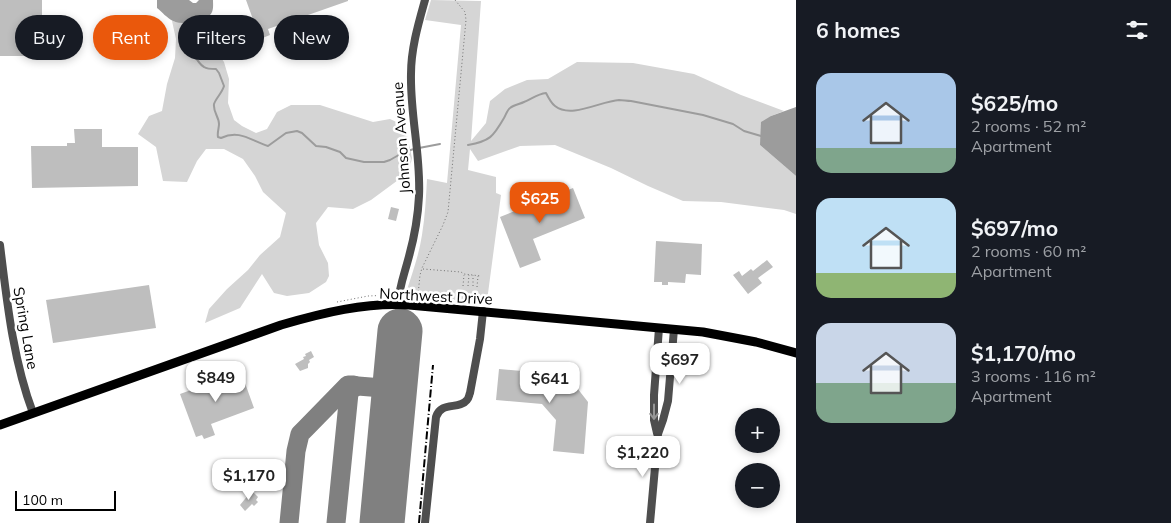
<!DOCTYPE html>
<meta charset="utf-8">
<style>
:root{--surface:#171b24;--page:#20242c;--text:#f1f3f6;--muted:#9ea1a6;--accent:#ea580c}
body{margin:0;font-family:Mulish,sans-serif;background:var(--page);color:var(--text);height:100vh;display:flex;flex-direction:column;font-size:19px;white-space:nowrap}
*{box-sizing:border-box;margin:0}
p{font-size:16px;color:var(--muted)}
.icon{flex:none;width:28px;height:28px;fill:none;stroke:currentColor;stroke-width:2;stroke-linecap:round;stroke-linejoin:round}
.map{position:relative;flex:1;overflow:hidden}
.side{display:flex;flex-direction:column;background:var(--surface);width:375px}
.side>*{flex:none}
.top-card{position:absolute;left:15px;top:15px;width:475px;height:45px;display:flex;gap:10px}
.controls{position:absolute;left:735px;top:408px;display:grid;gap:10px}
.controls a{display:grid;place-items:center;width:45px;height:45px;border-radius:50%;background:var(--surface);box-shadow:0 2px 8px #0003;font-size:25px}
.scale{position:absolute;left:15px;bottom:12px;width:101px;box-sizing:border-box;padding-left:5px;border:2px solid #000;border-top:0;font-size:14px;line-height:18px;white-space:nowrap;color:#000;-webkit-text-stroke:4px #fff;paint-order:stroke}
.price{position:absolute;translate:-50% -42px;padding:0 11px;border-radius:10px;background:#fff;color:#222;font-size:16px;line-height:32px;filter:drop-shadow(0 1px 2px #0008)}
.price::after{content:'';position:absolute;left:50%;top:30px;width:15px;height:11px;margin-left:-8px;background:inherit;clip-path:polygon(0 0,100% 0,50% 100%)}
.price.active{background:var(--accent);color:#fff}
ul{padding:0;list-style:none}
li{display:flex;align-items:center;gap:15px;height:125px;padding:0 20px}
li span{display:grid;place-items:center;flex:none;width:140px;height:100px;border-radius:15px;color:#555}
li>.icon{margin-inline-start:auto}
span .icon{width:60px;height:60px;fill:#fffc;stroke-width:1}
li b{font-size:21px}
h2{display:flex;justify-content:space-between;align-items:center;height:60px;padding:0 20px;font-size:21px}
.chip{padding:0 18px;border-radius:22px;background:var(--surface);box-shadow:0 2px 8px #0003;font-size:18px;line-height:45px}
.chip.active{background:var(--accent);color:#fff}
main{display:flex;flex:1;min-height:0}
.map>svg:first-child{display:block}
.green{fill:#d5d5d5}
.water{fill:#9c9c9c}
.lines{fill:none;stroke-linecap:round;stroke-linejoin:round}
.stream{stroke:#9c9c9c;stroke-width:2}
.taxiway{stroke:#808080;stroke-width:19}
.runway{stroke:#808080;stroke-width:45}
.building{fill:#bebebe}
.path{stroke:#707070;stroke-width:1;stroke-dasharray:1 2.5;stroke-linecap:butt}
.minor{stroke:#4e4e4e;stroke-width:8}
.major{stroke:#000;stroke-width:9}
.rail{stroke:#000;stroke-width:2;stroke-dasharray:8 2.5 1 2.5;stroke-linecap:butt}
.oneway{stroke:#959595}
.labels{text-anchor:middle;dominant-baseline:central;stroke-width:5;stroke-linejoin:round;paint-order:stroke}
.street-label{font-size:15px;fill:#000;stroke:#fff}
</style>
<main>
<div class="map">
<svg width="796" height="523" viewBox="0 0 796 523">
<rect width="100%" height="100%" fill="#fff"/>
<!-- green -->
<g class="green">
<path d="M431,0L481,1L471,141L486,123L490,101L505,89L527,80L548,79L577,62L633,63L694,74L741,95L784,111L771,116L760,145L796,176V214L784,210L721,202L683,201L648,186L611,168L555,145L520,146L478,161L470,149L468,170L496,177V193L501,195L487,301L408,298L406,296V293C412,274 419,255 422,235C425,216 426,198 427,179L447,183L461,25L425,20Z"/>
<polygon points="172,21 184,23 192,24 196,39 201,44 215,49 224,62 229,79 228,103 234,120 242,126 256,133 267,129 277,112 291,105 320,105 373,122 390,119 405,126 412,158 409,172 371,200 353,209 328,207 316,223 319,245 328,263 329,276 326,282 309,293 287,296 274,293 262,274 240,308 205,323 209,309 227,289 248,270 260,255 280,237 286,213 263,192 255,176 243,159 224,149 206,149 197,161 187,182 163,181 156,147 138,134 149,116 162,111 167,84 175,58 176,39"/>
</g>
<!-- water -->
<g class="water">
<path d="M157,0H189L193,3H196L199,0H213C213,5 214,11 210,15C203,24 182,25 173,21C167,18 162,12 157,8Z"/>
<polygon points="796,107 796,176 760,145 761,122 771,116"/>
</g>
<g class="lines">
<!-- stream -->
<g class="stream">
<path d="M184,23C184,27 184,32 185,36C186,42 198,64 204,67C207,69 212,69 216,69L219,73L224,86C222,93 216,98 214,104C213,112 219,117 219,124C219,129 217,132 218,137L221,138C240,129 251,141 268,146L286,133L297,131L302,133L316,146L326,147L340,152L346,158L364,162H384L390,160L404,152L414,149"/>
<path d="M468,145C490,141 493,137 504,118C506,115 507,110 510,108C514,105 520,104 524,102C532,99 537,94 546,93C548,97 551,103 555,106C571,119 601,101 619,100C623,100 627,101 631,101L703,115L733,124L744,131L761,136"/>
<polyline points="419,148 440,144"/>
</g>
<!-- taxiway -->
<g class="taxiway">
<polyline points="289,523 296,451 300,434 305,429 348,385 354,385"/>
<polyline points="336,523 349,393 350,390 358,386 395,389"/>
</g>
<!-- runway -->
<polyline class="runway" points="382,523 400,331"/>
</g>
<!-- building -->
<g class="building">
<polygon points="0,0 42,0 42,33 29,33 29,56 0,56"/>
<polygon points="246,0 348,0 348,1 268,29 270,35 260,39"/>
<polygon points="74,129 102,129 102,147 138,147 138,186 32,188 31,146 67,146 67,143 75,143"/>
<polygon points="573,188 585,218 533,239 541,260 520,268 500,217"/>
<polygon points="391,207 399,209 396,221 388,219"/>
<polygon points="656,241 702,244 701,275 686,274 685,283 668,282 668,285 662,285 662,282 654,282"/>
<polygon points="767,260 773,267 758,278 762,283 748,294 733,275 739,271 742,276 751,269 753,271"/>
<polygon points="149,285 156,328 53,343 46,300"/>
<polygon points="311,351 314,357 309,360 310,362 308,364 308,368 300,371 295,364 304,359 303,357 306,356 305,354"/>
<polygon points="499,369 567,375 588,402 584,454 553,451 556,420 542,404 496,400"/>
<polygon points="241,372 254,408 211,424 215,435 204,439 202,435 196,437 180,394"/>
<polygon points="253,492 258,497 256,500 258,502 254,506 252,504 245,511 240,505 249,494 251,494"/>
</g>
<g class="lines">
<!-- path -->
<g class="path">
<polyline points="423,269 461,272 464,274 481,276"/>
<polyline points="463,286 464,275"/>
<polyline points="468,286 469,275"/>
<polyline points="473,286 473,275"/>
<polyline points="477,287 478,276"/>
<polyline points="406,294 418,296 424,298"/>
<polyline points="418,295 420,275 422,268 443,225 448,212 466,20 465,12 455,0"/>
<polyline points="337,302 368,296 392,295"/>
<polyline points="468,302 479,303"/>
</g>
<!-- minor -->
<g class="minor">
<path d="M0,245C7,302 13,360 33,413"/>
<path d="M398,304C399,288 404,275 408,260C414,239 418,217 419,196C421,155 410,115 411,74C411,49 418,25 425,0"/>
<polyline points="657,433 654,420 654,395 659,328"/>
<path d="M425,523L436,417C441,401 459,410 467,400C469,398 469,395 470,393L480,339L483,311"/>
<polyline points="650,523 658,434 663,420 668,401 674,329"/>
</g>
<!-- major -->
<path class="major" d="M0,425L281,325C322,313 366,302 409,305L703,332L756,342L796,353"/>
<!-- rail -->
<polyline class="rail" points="419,523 433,365"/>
</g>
<!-- one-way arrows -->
<defs><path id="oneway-shaft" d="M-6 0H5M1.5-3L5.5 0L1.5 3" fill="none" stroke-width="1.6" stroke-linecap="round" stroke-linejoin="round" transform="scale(1.25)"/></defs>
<use class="oneway" href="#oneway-shaft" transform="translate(654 412) rotate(90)"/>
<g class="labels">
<!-- street labels -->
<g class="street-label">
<text transform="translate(401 138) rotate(-94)">Johnson Avenue</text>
<text transform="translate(436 296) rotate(3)">Northwest Drive</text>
<text transform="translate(26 328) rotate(80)">Spring Lane</text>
</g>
</g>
</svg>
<div class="controls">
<a>+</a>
<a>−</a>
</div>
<div class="scale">100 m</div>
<b class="price active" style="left:540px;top:224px">$625</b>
<b class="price" style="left:680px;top:385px">$697</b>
<b class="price" style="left:216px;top:403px">$849</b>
<b class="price" style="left:550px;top:404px">$641</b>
<b class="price" style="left:643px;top:478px">$1,220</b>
<b class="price" style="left:249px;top:501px">$1,170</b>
<div class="top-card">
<a class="chip">Buy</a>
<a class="chip active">Rent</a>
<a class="chip">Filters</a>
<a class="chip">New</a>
</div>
</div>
<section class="side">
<h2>6 homes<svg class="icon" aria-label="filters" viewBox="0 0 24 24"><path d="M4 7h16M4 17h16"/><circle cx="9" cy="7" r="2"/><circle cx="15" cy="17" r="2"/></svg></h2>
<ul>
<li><span style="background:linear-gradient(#a9c7e8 75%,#7fa58c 0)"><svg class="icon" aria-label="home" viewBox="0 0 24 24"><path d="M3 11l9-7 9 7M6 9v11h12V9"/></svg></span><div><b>$625/mo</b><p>2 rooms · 52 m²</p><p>Apartment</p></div></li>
<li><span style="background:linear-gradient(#bfe0f5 75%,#8fb573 0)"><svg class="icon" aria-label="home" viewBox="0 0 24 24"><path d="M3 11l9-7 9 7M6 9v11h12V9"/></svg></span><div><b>$697/mo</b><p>2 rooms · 60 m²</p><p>Apartment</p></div></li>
<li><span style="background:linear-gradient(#c9d6e8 60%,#7fa58c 0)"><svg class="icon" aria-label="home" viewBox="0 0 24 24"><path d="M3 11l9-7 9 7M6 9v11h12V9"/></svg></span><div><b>$1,170/mo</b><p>3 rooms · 116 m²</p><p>Apartment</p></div></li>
</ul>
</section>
</main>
